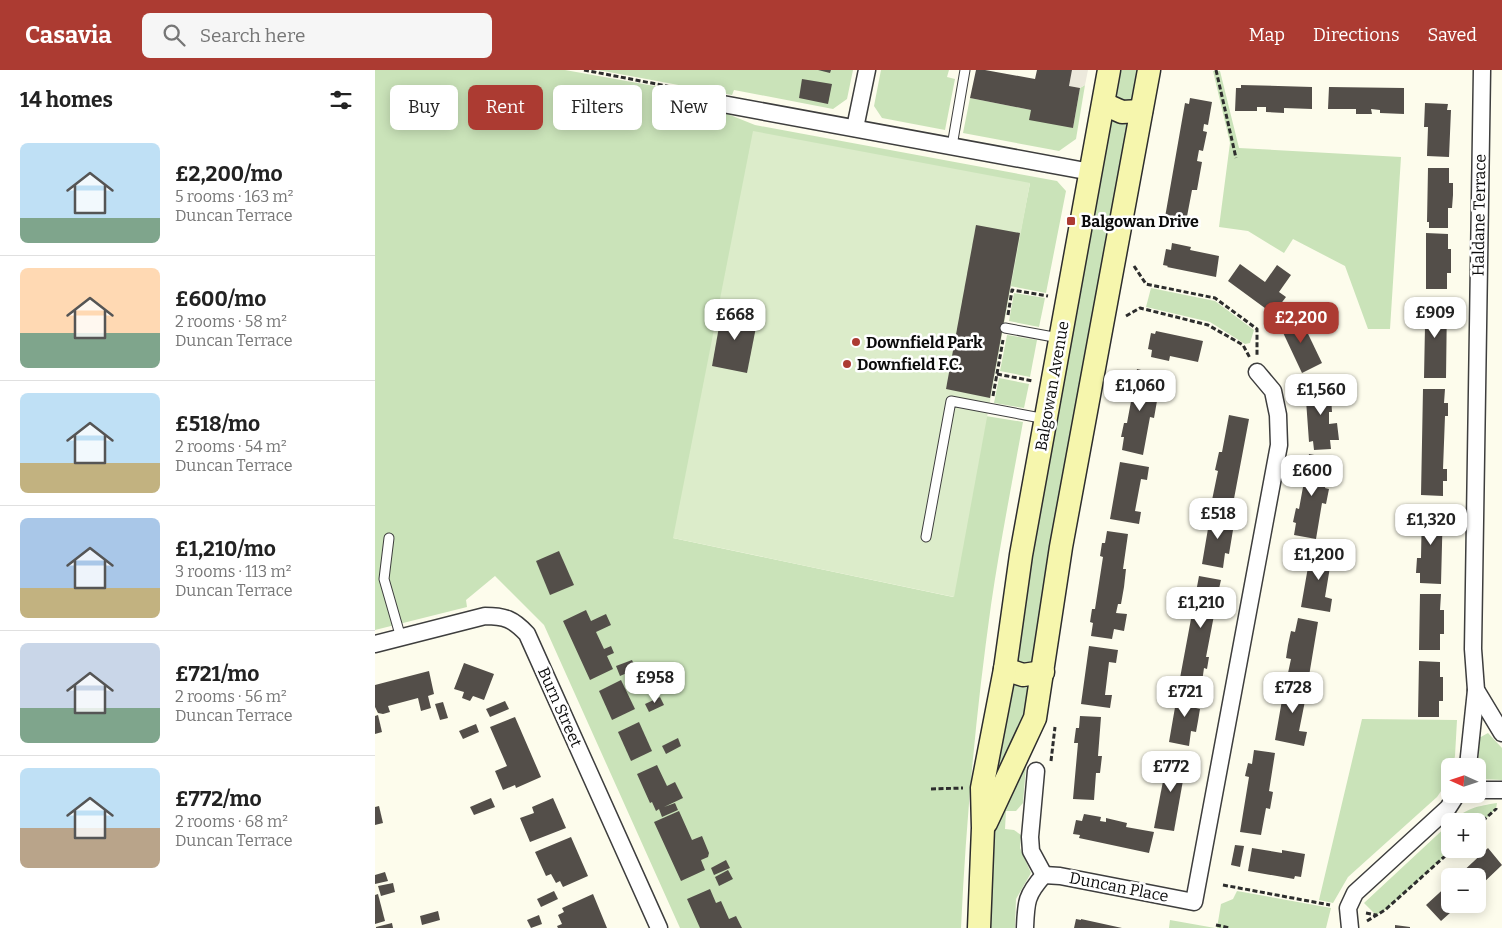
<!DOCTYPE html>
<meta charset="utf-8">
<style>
:root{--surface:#fff;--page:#f6f6f6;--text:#222;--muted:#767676;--line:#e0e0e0;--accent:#ac3b32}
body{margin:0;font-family:Bitter,serif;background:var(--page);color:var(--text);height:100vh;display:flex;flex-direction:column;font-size:19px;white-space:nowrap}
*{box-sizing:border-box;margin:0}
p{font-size:16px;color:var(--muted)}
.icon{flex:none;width:28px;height:28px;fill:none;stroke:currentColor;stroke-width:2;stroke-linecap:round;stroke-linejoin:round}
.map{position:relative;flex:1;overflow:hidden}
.drawer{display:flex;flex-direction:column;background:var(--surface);width:375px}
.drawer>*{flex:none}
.guide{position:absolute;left:15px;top:15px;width:475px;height:45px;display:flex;gap:10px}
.needle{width:32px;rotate:273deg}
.tools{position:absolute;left:1066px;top:688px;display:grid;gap:10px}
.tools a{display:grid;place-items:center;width:45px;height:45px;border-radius:8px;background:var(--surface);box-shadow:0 2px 12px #0003;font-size:25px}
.price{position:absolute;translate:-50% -42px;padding:0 11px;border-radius:10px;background:#fff;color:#222;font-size:16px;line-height:32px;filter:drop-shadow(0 1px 2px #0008)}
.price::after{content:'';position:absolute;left:50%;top:30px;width:15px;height:11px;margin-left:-8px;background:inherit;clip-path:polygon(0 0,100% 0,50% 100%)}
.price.selected{background:var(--accent);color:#fff}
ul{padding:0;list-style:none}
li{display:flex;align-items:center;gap:15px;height:125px;padding:0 20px}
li+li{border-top:1px solid var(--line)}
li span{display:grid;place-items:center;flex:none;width:140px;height:100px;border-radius:8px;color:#555}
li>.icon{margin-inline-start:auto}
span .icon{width:60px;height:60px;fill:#fffc;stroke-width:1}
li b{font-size:21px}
h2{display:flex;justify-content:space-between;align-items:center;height:60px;padding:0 20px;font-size:21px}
.chip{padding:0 18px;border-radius:8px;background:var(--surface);box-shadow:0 2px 12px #0003;font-size:18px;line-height:45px}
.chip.selected{background:var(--accent);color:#fff}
header{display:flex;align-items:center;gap:30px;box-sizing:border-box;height:70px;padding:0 25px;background:var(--accent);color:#fff}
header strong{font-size:24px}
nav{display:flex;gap:28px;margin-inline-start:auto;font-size:18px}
.search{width:350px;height:45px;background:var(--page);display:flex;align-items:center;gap:12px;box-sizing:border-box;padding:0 18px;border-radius:8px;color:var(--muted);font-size:19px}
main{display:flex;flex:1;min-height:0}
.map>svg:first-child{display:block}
.green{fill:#cae3b9}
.pitch{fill:#dcecca}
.plaza{fill:#ece9dc}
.building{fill:#534e49}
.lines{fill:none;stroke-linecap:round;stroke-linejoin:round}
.lane-casing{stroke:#3e3e3e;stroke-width:11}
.street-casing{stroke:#3e3e3e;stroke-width:19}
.secondary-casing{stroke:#2d2d2d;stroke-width:25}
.path{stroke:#2d2d2d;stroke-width:3;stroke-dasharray:5 2.5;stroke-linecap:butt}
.lane{stroke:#fff;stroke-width:9}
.street{stroke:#fff;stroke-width:16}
.secondary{stroke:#f6f6ad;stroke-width:22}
.poi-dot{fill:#ac3b32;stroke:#fff;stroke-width:2}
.labels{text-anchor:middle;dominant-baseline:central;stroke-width:5;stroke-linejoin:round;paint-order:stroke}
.street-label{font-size:16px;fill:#0b0b0b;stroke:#fff}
.poi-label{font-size:16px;font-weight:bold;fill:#0b0b0b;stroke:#fff;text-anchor:start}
</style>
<header>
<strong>Casavia</strong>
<div class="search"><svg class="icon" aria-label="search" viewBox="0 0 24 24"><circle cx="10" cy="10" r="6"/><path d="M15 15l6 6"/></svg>Search here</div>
<nav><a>Map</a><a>Directions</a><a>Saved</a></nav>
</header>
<main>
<section class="drawer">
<h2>14 homes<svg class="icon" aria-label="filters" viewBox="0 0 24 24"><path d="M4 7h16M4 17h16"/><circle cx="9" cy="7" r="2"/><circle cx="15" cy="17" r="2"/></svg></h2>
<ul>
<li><span style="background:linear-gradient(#bfe0f5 75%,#7fa58c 0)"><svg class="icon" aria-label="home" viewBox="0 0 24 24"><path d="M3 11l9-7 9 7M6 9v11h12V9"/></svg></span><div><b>£2,200/mo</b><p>5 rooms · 163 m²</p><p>Duncan Terrace</p></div></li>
<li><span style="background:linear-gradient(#ffd9b3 65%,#7fa58c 0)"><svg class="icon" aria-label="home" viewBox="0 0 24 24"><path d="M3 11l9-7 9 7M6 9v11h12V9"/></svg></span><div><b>£600/mo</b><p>2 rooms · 58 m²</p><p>Duncan Terrace</p></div></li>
<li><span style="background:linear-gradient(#bfe0f5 70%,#c2b280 0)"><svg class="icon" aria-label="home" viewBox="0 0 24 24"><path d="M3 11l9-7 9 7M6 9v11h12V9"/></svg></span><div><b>£518/mo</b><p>2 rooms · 54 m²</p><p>Duncan Terrace</p></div></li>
<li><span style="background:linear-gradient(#a9c7e8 70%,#c2b280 0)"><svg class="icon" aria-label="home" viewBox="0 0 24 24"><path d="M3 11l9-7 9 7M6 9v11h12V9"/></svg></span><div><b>£1,210/mo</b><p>3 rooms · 113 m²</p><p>Duncan Terrace</p></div></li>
<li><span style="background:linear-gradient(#c9d6e8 65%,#7fa58c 0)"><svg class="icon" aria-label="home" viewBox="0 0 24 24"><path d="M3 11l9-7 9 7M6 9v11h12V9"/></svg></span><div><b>£721/mo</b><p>2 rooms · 56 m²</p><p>Duncan Terrace</p></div></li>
<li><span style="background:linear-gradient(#bfe0f5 60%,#b9a48a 0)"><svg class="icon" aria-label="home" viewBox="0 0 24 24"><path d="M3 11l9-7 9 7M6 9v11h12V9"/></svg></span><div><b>£772/mo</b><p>2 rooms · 68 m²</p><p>Duncan Terrace</p></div></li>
</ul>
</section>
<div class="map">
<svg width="1127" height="858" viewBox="0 0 1127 858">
<rect width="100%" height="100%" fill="#fdfcec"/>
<!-- green -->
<g class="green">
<path d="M0,0H190L285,17L380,55L682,111L691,121L671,223L635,216L655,113L298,468L578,527L611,346L648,352C637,413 625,474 616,535C601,642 591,750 586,858H305L169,555L120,506L91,530L92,537L0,560Z"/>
<polygon points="223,0 478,0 472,29 458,39 359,20 357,25"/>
<polygon points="506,0 574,0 572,7 580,9 570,60 507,48 499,36"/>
<polygon points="741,0 769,0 758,33 738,28"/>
<polygon points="838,1 845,1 864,78 1026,87 1015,259 993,259 970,196 918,169 909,183 873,161 844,157 855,73"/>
<polygon points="710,15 701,69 684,81 588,63 595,28 656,40 698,58 705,18"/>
<polygon points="733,43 759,48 658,597 639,593 637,580"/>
<polygon points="776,218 840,231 879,260 875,273 870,274 835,252 771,237"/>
<polygon points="639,223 670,228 664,257 634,251"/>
<polygon points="632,265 662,270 655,307 625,301"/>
<polygon points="624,308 654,314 649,338 619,333"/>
<polygon points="635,609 661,612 655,645 621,716 619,684"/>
<polygon points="987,649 1082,650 1080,686 1078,696 1075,696 1075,708 1062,727 973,807 958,833 944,830"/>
<polygon points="1113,663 1127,678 1127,710 1107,709 1103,703 1104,668"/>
<polygon points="642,696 651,696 648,733 641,741 631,741 630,759 639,760 646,765 645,778 656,803 641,829 640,858 613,858 620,745"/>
<path d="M1122,733L1121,739L1103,756L1102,751H1077C1092,738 1103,736 1122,733Z"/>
<polygon points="1075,753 1075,779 1078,779 1010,840 1001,845 989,833"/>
<polygon points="862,821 956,838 951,858 842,858 846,834 858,829"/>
<polygon points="795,850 840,858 794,858"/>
</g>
<!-- pitch -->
<polygon class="pitch" points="378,61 655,113 579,527 298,468"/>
<!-- plaza -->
<polygon class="plaza" points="697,0 713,0 710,15 705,18 694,16"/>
<!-- building -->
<g class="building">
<polygon points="443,0 456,0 455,3"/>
<polygon points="601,0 610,0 660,9 662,0 697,0 694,16 705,18 698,58 654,50 656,40 595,28"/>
<polygon points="427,9 457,14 453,34 424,28"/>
<polygon points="866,15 937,17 937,39 909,38 909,43 891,42 891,37 882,37 882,41 860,41 861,18 866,18"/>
<polygon points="954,17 1029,18 1029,44 1005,43 1005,40 996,39 997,44 981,44 981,39 953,39"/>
<polygon points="815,28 837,32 833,55 829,54 828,61 832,62 828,81 824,80 822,91 827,92 822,120 817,120 810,157 789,153 810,33 814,34"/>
<polygon points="1050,33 1073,34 1072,40 1076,40 1074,87 1052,86 1053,57 1049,57"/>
<polygon points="1053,98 1074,98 1074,113 1078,113 1078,125 1077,138 1073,138 1073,158 1054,158 1054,152 1052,152"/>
<polygon points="601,155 645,163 615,328 571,319"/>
<polygon points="1051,163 1073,164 1073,179 1076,179 1076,203 1072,203 1072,219 1051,219"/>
<polygon points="797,173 816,177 815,180 844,186 841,207 792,197 793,196 788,195 791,179 796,180"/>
<polygon points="865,194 890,212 902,195 916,205 904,222 911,227 898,244 853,211"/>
<polygon points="1050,231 1072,231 1071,308 1049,308 1050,256 1047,256 1047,240 1050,240"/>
<polygon points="347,240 383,247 372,303 337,296"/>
<polygon points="924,245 947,293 927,303 904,254"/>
<polygon points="781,261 828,271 823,292 795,286 794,291 776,287 777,280 773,279 776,263 780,264"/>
<polygon points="762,299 783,304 778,331 782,331 779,348 775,347 768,385 747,380 749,367 746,367 749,353 752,353"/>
<polygon points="952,314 952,316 963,316 963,325 956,326 957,342 954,342 954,354 962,353 964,370 955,370 956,379 939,380 938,371 934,372 930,316"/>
<polygon points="1048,319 1070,319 1069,333 1073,333 1073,346 1070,346 1068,399 1072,399 1072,411 1068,411 1068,426 1046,425"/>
<polygon points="854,345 874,349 858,434 837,430 843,401 840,400 844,382 847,382"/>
<polygon points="934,384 955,388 950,418 954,419 951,434 947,433 941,469 919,465 921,453 918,452 921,438 924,439"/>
<polygon points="745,392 774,397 772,410 766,409 760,441 766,442 764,454 735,449"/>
<polygon points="1047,436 1068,436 1066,514 1045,513 1045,503 1041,503 1042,488 1046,488"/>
<polygon points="836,441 857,445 855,459 858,460 854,484 850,483 848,498 827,494"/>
<polygon points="732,461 753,464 748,499 751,499 749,517 746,534 743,534 741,543 752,544 749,561 739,559 737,569 716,566 718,553 715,552 717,539 720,539 728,487 725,486 727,473 730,473"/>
<polygon points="936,480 965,485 963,499 955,497 950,527 957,529 955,542 926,537"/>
<polygon points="184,481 199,515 175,525 161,491"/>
<polygon points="824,506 846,510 843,523 846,524 844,536 841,535 831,587 834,587 832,599 829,598 827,612 805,608"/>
<polygon points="1045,524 1066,524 1065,540 1069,540 1069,564 1065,564 1065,580 1044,580"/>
<polygon points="211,540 216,551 231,544 236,555 221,562 229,579 236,576 239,583 232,586 238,599 215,610 188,551"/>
<polygon points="923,548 943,552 934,606 913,603 916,589 911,588 913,575 916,561 920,562"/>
<polygon points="714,576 743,580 741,593 734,592 730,625 737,625 735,638 706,634"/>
<polygon points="257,590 261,599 245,606 241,596"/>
<polygon points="1044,591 1065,592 1065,607 1068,607 1068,631 1064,631 1064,647 1043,647"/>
<polygon points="89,593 119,604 109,630 98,626 95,631 87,628 89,622 79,619"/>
<polygon points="54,601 59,624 53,626 56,638 46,641 43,628 13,636 15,642 8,644 3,643 0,637 0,615"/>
<polygon points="246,610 260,639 237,650 224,621"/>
<polygon points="910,613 940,619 937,632 930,631 924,661 932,662 929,676 900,670"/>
<polygon points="803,620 823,623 821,638 825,639 823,651 821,662 816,661 814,676 794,672"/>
<polygon points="285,627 289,635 274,642 270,634"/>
<polygon points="130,631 134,639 115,647 111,639"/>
<polygon points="68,632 73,648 65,650 60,634"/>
<polygon points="3,645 7,662 0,664 0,646"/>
<polygon points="705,646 726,647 723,686 727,686 725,703 721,703 719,730 698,729 703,673 699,673 701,658 704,658"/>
<polygon points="140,647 166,707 141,718 140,715 128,720 120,701 132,696 115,657"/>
<polygon points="264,652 277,681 256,691 243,662"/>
<polygon points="101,654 104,662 88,669 84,661"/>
<polygon points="303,668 306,676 291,684 287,676"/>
<polygon points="879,680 900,683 894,721 898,722 895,739 891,738 886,765 865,762 874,707 870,706 873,693 877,694"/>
<polygon points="793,685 812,688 799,761 779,758"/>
<polygon points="282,695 292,716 300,712 308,728 289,737 300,733 303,740 287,747 284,739 281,741 277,732 275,733 262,704"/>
<polygon points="116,728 120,737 99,745 95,737"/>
<polygon points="178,728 191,758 155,772 145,748 159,743 157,737"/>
<polygon points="4,736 8,753 0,755 0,737"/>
<polygon points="304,741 317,770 327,766 334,783 333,787 326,790 330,800 306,811 279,752"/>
<polygon points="709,744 726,747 725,751 731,752 731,748 752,753 751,757 779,762 774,783 704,768 705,765 698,764 701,750 707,751"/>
<polygon points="196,767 213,806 188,817 185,811 181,813 176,804 171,806 160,782"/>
<polygon points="860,775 869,776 865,797 856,795"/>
<polygon points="877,778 907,783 907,780 930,784 926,807 920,806 919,809 873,801"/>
<polygon points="1113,778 1127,795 1106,815 1108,817 1102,822 1102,806 1083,806"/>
<polygon points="351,790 355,798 339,805 336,798"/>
<polygon points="353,800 358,809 344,816 340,807"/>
<polygon points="10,802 13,811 0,814 0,805"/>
<polygon points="18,813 20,822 6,826 3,816"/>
<polygon points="1075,813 1075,834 1085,834 1066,851 1051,835"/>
<polygon points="335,819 341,833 346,831 354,849 361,846 367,858 325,858 312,829"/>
<polygon points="179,821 183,829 166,837 162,829"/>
<polygon points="3,824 10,851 0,854 0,825"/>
<polygon points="218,824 232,858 183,858 182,856 187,854 183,845 189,842 187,838"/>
<polygon points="63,841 65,850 47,855 45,846"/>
<polygon points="164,845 167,854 156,858 152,850"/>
<polygon points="701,849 706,850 706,849 747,858 699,858"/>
<polygon points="17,853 18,858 1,858 1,857"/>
<polygon points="1020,855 1035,857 1035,858 1020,858"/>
</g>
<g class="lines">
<!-- lane casing -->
<g class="lane-casing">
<g id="lane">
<polyline points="577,76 590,0"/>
<polyline points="630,258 684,268"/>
<polyline points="551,467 576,331 671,349"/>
<polyline points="14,468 9,509 26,568"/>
</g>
</g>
<!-- street casing -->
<g class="street-casing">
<g id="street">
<polyline points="1107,0 1098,579 1101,620 1127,663"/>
<polyline points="326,30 716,102"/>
<polyline points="480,58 492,0"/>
<path d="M0,574L110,546C130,546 138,549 152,564L284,858"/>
<polyline points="1093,696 1101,620"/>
<polyline points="661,701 655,767 656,781 669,805"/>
<polyline points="1102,720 1127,720"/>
<polyline points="669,805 685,806 819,832 904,375 903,345 898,321 882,302"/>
<path d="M650,858C651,832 651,825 669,805"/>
<polyline points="975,858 973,838 980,823 1073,738 1082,724"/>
</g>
</g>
<!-- secondary casing -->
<g class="secondary-casing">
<g id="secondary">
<polyline points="729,34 747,42 766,41"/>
<polyline points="630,599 648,605 668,602"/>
<polyline points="611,753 660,648 686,477 774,0"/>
<polyline points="604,858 608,758 607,718 630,599 646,485 734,0"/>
</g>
</g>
<!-- path -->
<g class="path">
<polyline points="209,0 302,18 311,22"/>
<polyline points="841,0 861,88"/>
<polyline points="759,196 771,214 840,228 882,259 882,286"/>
<polyline points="633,245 637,220 673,226"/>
<polyline points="751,246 765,238 833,255 868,275 875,288"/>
<polyline points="622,304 658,311"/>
<polyline points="618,326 628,270"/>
<polyline points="676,691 680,657"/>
<polyline points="556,719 588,718"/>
<polyline points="1102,756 1121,739 1121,738"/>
<polyline points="848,815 955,835"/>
<polyline points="991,843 1001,845"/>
<polyline points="992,851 1010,840 1078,779"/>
<polyline points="841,855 855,858"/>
</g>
<!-- lane -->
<use href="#lane" class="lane"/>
<!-- street -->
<use href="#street" class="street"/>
<!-- secondary -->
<use href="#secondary" class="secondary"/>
</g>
<!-- markers -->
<g class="poi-dot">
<rect x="691" y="146" width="10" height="10" rx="2.5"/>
<circle cx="481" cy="272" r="5"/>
<circle cx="472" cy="294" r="5"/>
</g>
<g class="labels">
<!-- street labels -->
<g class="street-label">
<text transform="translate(1104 145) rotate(-89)">Haldane Terrace</text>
<text transform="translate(677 316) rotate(-80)">Balgowan Avenue</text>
<text transform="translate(185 637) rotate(66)">Burn Street</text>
<text transform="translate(744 817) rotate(11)">Duncan Place</text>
</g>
<!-- poi labels -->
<g class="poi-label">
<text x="706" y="151">Balgowan Drive</text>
<text x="491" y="272">Downfield Park</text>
<text x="482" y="294">Downfield F.C.</text>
</g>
</g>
</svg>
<div class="tools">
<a><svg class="needle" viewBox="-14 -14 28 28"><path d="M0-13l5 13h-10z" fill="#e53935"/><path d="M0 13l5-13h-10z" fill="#767676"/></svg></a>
<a>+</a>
<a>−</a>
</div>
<b class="price" style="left:1060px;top:269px">£909</b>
<b class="price" style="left:360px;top:271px">£668</b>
<b class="price selected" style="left:926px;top:274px">£2,200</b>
<b class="price" style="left:765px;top:342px">£1,060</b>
<b class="price" style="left:946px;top:346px">£1,560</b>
<b class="price" style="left:937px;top:427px">£600</b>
<b class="price" style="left:843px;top:470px">£518</b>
<b class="price" style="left:1056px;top:476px">£1,320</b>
<b class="price" style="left:944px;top:511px">£1,200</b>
<b class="price" style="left:826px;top:559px">£1,210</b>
<b class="price" style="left:280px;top:634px">£958</b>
<b class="price" style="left:918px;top:644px">£728</b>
<b class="price" style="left:810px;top:648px">£721</b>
<b class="price" style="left:796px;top:723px">£772</b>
<div class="guide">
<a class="chip">Buy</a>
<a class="chip selected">Rent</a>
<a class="chip">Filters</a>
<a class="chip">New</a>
</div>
</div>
</main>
